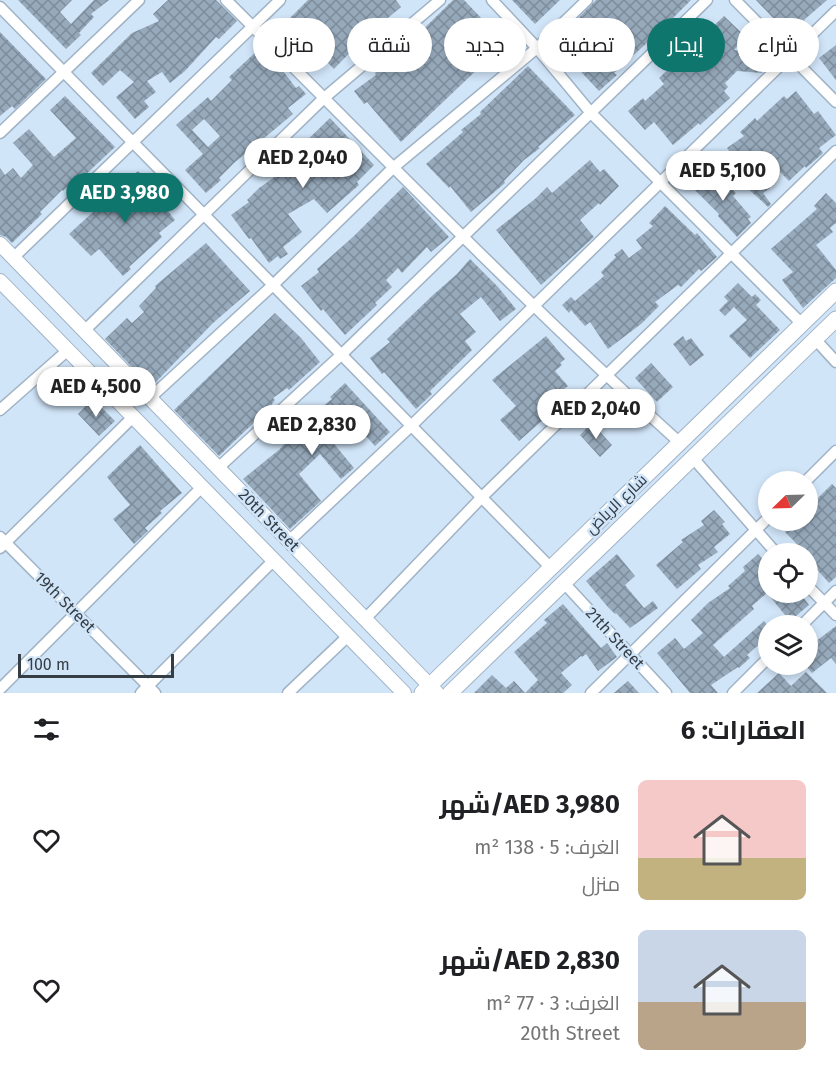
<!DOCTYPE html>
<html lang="ar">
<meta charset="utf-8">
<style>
:root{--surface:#fff;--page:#f2f2f2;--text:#202124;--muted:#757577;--accent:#0f766e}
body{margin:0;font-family:"Fira Sans",Cairo,sans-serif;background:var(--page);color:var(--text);direction:rtl;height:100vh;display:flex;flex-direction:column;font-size:22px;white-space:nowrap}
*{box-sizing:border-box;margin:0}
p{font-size:20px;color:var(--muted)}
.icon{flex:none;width:33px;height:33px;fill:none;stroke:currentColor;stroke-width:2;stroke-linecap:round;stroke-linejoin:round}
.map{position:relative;height:693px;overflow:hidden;direction:ltr}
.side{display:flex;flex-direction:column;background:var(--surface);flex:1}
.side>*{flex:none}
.hud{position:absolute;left:18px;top:18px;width:801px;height:54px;direction:rtl;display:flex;gap:12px}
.needle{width:39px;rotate:247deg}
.tools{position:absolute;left:758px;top:471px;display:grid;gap:12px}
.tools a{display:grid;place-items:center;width:60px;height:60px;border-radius:50%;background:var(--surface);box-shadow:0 3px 9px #0003;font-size:30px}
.scale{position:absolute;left:18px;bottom:15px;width:156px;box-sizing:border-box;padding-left:6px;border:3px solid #353d45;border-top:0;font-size:16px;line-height:21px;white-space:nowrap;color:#353d45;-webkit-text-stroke:4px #d1e5f9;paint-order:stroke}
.price{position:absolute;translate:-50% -51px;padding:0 14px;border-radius:21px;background:#fff;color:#222;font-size:20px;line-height:39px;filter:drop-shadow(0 2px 3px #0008)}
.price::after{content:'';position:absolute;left:50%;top:36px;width:18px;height:14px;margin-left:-9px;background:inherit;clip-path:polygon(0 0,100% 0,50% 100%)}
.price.current{background:var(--accent);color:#fff}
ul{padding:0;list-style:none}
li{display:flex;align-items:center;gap:18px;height:150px;padding:0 30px}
li span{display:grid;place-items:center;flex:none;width:168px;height:120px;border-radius:9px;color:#555}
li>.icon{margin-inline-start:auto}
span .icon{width:72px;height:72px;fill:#fffc;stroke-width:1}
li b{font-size:26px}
h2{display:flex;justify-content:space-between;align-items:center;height:72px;padding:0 30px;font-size:26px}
.chip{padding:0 21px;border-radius:27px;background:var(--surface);box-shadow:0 3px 9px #0003;font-size:21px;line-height:54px}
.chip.current{background:var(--accent);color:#fff}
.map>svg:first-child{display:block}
.building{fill:url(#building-cross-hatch);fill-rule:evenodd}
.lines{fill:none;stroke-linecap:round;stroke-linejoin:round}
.minor-casing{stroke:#a0b3c6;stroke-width:13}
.tertiary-casing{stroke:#a0b3c6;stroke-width:16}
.secondary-casing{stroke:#a0b3c6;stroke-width:17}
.minor{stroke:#fff;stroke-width:10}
.tertiary{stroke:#fff;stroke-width:14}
.secondary{stroke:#fff;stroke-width:15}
.labels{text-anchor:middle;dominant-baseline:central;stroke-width:5;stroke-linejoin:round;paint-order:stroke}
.street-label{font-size:16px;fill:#353d45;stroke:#d1e5f9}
</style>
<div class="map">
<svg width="836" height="693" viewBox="0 0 836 693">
<defs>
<pattern id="building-cross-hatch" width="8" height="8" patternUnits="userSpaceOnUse" patternTransform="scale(1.5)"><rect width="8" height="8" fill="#97aabc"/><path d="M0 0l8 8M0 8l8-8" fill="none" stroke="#7c8c9b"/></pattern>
</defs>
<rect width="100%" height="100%" fill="#d1e5f9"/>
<!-- building -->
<g class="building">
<polygon points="18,0 72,0 60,12 71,24 94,0 109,0 91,14 94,17 79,33 81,35 66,49"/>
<polygon points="168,0 216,0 237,21 219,39 216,37 185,71 170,83 162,72 147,81 156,92 144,101 149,107 135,119 116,97 134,82 120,70 103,86 91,73 132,33 159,21 153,14"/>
<polygon points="308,0 396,0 401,7 364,38 334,69 287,21"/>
<polygon points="453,0 464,0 505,43 401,142 367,102 364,104 354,91 376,75 375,73 388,60 390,62"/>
<polygon points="512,0 560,0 535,24"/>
<polygon points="596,0 691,0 664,27 648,39 649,41 614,73 617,75 599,91 554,43"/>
<polygon points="756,0 827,0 804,20 807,25 792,38"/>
<polygon points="724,16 746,37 734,50 759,52 758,58 763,59 762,73 737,71 725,83 728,87 724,91 730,98 700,125 699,123 673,145 654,122 645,130 628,111 643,98 645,101 664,84 659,78"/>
<polygon points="0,32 46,79 15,109 12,106 0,116"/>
<polygon points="836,45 836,80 819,58"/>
<path d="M260,48L283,71L296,88L299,86L306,94L288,108L293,114L234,163L219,178L221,180L206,193L185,170L203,154L176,125L208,97L211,101L232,80L229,77ZM204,119L220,136L208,147L192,130Z"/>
<polygon points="528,66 575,115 538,147 540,148 524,160 504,181 505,183 471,212 450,186 449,188 426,164 463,132 461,130 481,114 480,112"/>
<polygon points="796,91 814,114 818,111 836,135 819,148 823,153 821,155 806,168 805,166 789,181 780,172 766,182 770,188 763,193 771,204 768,207 744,185 750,179 727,148 744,136 740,132 755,118 757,121 784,96 787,99"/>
<polygon points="65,96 115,147 82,178 80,175 63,191 62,190 40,212 42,214 12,243 6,237 0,235 0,168 5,175 13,168 21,178 33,165 13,143 29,129 54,157 76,138 50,110"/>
<polygon points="330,118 374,165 357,182 359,185 327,213 314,199 288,214 302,232 283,247 288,254 280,259 278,256 269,263 251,238 249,239 231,215 249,202 247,200 259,188 286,169 284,167 302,151 299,148"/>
<polygon points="590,160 600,172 604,169 619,186 600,205 599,203 580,220 594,237 541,285 496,230 535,199 547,187 552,193"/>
<polygon points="709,169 712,169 736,193 733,196 751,217 748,219 751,223 737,237 718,216 719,214 692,187"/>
<polygon points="138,171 159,194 156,196 175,220 159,233 162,237 129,267 131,269 123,276 99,249 91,256 69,234"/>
<polygon points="403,187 449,237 431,252 427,247 402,273 398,268 386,280 392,287 375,303 377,305 345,335 323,309 321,311 301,286 319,272 317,269 354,236"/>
<polygon points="826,193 836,203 836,223 830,228 833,232 816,245 836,270 836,278 803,308 782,280 793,272 771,249 817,209 814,206"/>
<polygon points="665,206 695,235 697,233 717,257 701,271 699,269 681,287 678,285 655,302 659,306 641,324 608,349 590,322 585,326 571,310 569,313 562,305 571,297 575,301 604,276 601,272 616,257 614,255 622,249 629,258 642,248 636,240 653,226 649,223"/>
<polygon points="206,243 250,291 213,323 151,387 105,339 127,318 132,323 144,312 139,306 156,288 155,286"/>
<polygon points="470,259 498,287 516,309 500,321 481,297 460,314 476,332 465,341 472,350 430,391 432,394 416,409 384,372 382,374 370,358 390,342 387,339 433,295 457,274"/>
<polygon points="738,283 752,297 755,294 761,300 756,305 780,330 750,358 729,336 747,320 734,307 725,316 719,310 728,301 724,297"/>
<polygon points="275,313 301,338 320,362 289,390 287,388 273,398 275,400 269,408 219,456 174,410"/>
<polygon points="546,336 565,359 560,363 562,365 555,371 568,386 552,399 555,403 549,409 552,412 519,441 500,420 516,406 492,380"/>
<polygon points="683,336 686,341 691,338 704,355 690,366 673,344"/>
<polygon points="651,363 673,387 657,402 635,378"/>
<polygon points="345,383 390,432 375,446 353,422 330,439 354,468 341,479 320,454 299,474 321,501 290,529 243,479 280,449 297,429 316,415 314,413 332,399 330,397"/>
<polygon points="93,399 115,421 99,436 78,414"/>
<polygon points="592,423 612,445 600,457 580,435"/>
<polygon points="140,445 182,493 160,511 162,513 145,528 148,531 134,544 113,519 130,505 107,477"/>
<polygon points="832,484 836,488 836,577 829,583 814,566 807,554 785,532 797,520 807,520 807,509"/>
<polygon points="714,510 725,522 722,524 730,534 714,547 718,552 698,565 701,569 677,589 656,565 683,542 681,540 704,525 701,521"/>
<polygon points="617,554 635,576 625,585 644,608 653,601 658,608 630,628 616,613 615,614 607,606 586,581"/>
<polygon points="758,554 768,565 768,592 799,592 809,605 790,621 767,593 752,606 754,609 713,645 724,657 764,621 768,626 768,647 763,641 747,655 750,658 739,668 738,667 711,685 718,693 690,693 657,653 675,638 684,649 703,633 691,620 708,603 730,588 728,586 745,571 743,567"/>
<polygon points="563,604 601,648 607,643 617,657 598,671 586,654 582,657 581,656 561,673 572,685 563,693 474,693 492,675 506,688 514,681 525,693 538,680 514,652 547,623 544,620"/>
<polygon points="836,626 836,664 831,658 812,673 807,667 807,648"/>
<polygon points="806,672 827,693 757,693 779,673 791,686"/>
<polygon points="628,681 639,693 614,693"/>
</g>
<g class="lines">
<!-- minor casing -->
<g class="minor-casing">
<g id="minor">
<path d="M226,0C376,149 523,301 679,442"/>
<polyline points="492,0 537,48 591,113 802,324"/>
<polyline points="735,0 836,102"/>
<polyline points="0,7 551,568"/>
<polyline points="0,133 139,0"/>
<polyline points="13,258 280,0"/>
<polyline points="84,331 324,98 440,0"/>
<polyline points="815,339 836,362"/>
<polyline points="150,398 273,285 394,167 537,48 587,0"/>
<polyline points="0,410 68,350"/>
<polyline points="693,458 777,554"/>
<polyline points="218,468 341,355 707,0"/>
<polyline points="805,482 836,451"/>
<polyline points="0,537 155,693"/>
<polyline points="289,541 411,426 836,11"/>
<polyline points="0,548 133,417"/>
<polyline points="564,583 666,693"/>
<polyline points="807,585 836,615"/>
<polyline points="365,619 482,497 836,151"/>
<polyline points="801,626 836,591"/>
<polyline points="0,689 202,487"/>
<polyline points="141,693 274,560"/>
<polyline points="288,693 348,636"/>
<polyline points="591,693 768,518"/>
<polyline points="733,693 768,658"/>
</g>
</g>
<!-- tertiary casing -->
<g class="tertiary-casing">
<g id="tertiary">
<polyline points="0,244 437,693"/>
<polyline points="0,281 404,693"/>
</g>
</g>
<!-- secondary casing -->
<g class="secondary-casing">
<g id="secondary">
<polyline points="422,693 836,291"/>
<polyline points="450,693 836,319"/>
</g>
</g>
<!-- minor -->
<use href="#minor" class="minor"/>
<!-- tertiary -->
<use href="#tertiary" class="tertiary"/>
<!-- secondary -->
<use href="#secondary" class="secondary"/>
</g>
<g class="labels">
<!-- street labels -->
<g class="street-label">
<text transform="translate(616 504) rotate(-44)">شارع الرياض</text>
<text transform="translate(269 520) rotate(46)">20th Street</text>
<text transform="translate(65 602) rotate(45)">19th Street</text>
<text transform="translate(615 638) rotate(47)">21th Street</text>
</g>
</g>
</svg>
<div class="tools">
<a><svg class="needle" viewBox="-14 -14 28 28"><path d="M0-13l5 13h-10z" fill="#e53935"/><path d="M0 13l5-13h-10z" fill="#757577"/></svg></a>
<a><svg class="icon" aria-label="locate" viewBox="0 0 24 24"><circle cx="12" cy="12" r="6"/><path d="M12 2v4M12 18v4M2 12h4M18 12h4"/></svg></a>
<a><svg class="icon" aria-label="layers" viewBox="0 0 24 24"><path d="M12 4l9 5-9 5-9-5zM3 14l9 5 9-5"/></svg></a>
</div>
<div class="scale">100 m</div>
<b class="price" style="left:303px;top:189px">AED 2,040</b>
<b class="price" style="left:723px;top:202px">AED 5,100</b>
<b class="price current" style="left:125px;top:224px">AED 3,980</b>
<b class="price" style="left:96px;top:418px">AED 4,500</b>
<b class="price" style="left:596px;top:440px">AED 2,040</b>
<b class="price" style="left:312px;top:456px">AED 2,830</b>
<div class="hud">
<a class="chip">شراء</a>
<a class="chip current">إيجار</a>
<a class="chip">تصفية</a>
<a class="chip">جديد</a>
<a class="chip">شقة</a>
<a class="chip">منزل</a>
</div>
</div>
<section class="side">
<h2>العقارات: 6<svg class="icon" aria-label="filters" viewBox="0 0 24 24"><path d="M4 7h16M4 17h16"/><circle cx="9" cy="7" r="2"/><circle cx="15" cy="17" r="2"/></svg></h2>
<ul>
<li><span style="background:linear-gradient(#f6c9c9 65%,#c2b280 0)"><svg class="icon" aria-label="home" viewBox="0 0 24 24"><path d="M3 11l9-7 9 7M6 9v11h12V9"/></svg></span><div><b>AED 3,980/شهر</b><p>الغرف: 5 · 138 m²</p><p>منزل</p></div><svg class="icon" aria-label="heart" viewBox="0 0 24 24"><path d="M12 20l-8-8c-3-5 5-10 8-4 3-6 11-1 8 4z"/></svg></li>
<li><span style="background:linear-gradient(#c9d6e8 60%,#b9a48a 0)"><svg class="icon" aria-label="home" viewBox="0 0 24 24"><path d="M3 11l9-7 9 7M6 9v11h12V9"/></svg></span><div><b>AED 2,830/شهر</b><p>الغرف: 3 · 77 m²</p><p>20th Street</p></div><svg class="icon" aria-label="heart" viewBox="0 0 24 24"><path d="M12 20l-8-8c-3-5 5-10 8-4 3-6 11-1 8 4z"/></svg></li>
</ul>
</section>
